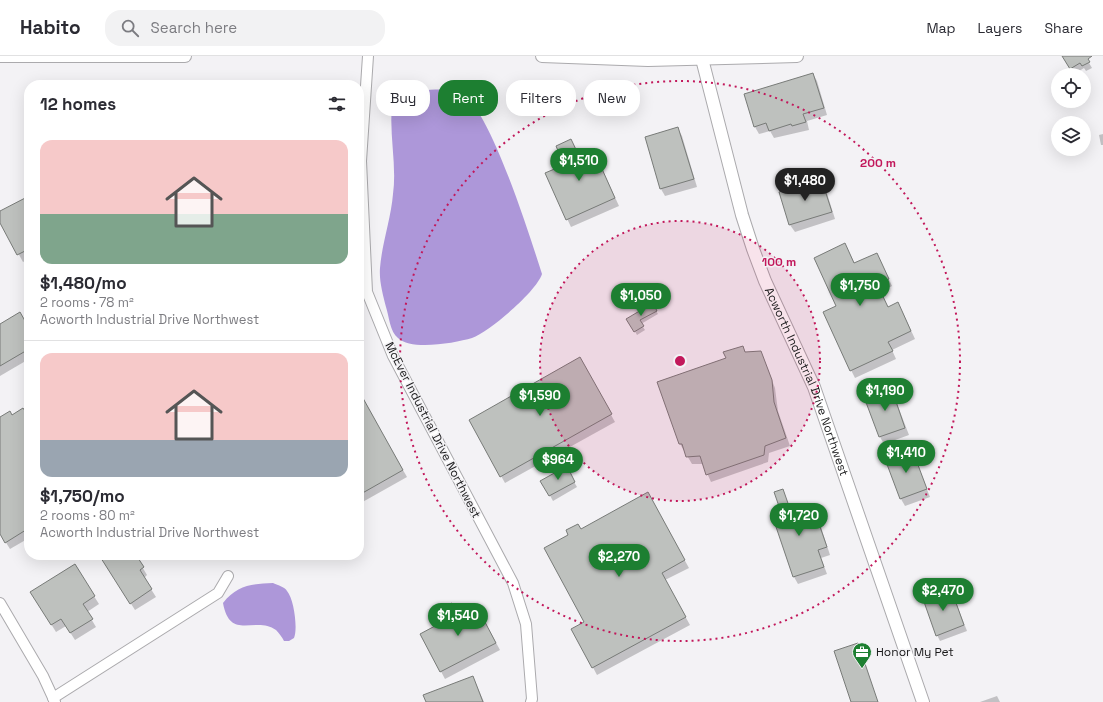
<!DOCTYPE html>
<meta charset="utf-8">
<style>
:root{--surface:#fff;--page:#f2f2f3;--text:#2b2b33;--muted:#7c7c81;--line:#e1e1e2;--accent:#1d7f31}
body{margin:0;font-family:"Space Grotesk",sans-serif;background:var(--page);color:var(--text);height:100vh;display:flex;flex-direction:column;font-size:15px;white-space:nowrap}
*{box-sizing:border-box;margin:0}
p{font-size:13px;color:var(--muted)}
.icon{flex:none;width:22px;height:22px;fill:none;stroke:currentColor;stroke-width:2;stroke-linecap:round;stroke-linejoin:round}
.map{position:relative;flex:1;overflow:hidden}
.drawer{position:absolute;left:24px;top:24px;width:340px;height:480px;display:flex;flex-direction:column;background:var(--surface);border-radius:16px;box-shadow:0 4px 16px #0002}
.drawer>*{flex:none}
.guide{position:absolute;left:376px;top:24px;width:380px;height:36px;display:flex;gap:8px}
.fabs{position:absolute;left:1051px;top:12px;display:grid;gap:8px}
.fabs a{display:grid;place-items:center;width:40px;height:40px;border-radius:50%;background:var(--surface);box-shadow:0 4px 16px #0002;font-size:20px}
.price{position:absolute;translate:-50% -34px;padding:0 9px;border-radius:14px;background:var(--accent);color:#fff;font-size:13px;line-height:26px;filter:drop-shadow(0 1px 2px #0008)}
.price::after{content:'';position:absolute;left:50%;top:24px;width:12px;height:9px;margin-left:-6px;background:inherit;clip-path:polygon(0 0,100% 0,50% 100%)}
.price.current{background:#222;color:#fff}
ul{padding:0;list-style:none}
li{display:grid;align-content:center;gap:8px;height:212px;padding:0 16px}
li+li{border-top:1px solid var(--line)}
li span{display:grid;place-items:center;height:124px;border-radius:12px;color:#555}
li>.icon{margin-inline-start:auto}
span .icon{width:72px;height:72px;fill:#fffc;stroke-width:1}
li b{font-size:17px}
h2{display:flex;justify-content:space-between;align-items:center;height:48px;padding:0 16px;font-size:17px}
.pill{padding:0 14px;border-radius:16px;background:var(--surface);box-shadow:0 4px 16px #0002;font-size:14px;line-height:36px}
.pill.current{background:var(--accent);color:#fff}
header{display:flex;align-items:center;gap:24px;box-sizing:border-box;height:56px;padding:0 20px;background:var(--surface);border-bottom:1px solid var(--line)}
header strong{font-size:19px}
nav{display:flex;gap:22px;margin-inline-start:auto;font-size:14px}
.search{width:280px;height:36px;background:var(--page);display:flex;align-items:center;gap:10px;box-sizing:border-box;padding:0 14px;border-radius:16px;color:var(--muted);font-size:15px}
.map>svg:first-child{display:block}
.water{fill:#ad97d9}
.shadow{fill:#0003}
.building{fill:#bec1be;stroke:#787b78}
.lines{fill:none;stroke-linecap:round;stroke-linejoin:round}
.minor-casing{stroke:#abaaad;stroke-width:12}
.tertiary-casing{stroke:#abaaad;stroke-width:14}
.minor{stroke:#fff;stroke-width:10}
.tertiary{stroke:#fff;stroke-width:12}
.ring{fill:none;stroke:#c2185b;stroke-width:2;stroke-dasharray:2 4}
.labels{text-anchor:middle;dominant-baseline:central;stroke-width:3;stroke-linejoin:round;paint-order:stroke}
.street-label{font-size:12px;fill:#19191a;stroke:#f3f2f5}
.poi-label{font-size:12px;fill:#19191a;stroke:#f3f2f5;text-anchor:start}
.centre{fill:#c2185b;stroke:#f3f2f5;stroke-width:2}
.ring-label{font-size:12px;text-anchor:middle;font-weight:bold;fill:#c2185b;stroke:#f3f2f5;stroke-width:3;stroke-linejoin:round;paint-order:stroke}
</style>
<header>
<strong>Habito</strong>
<div class="search"><svg class="icon" aria-label="search" viewBox="0 0 24 24"><circle cx="10" cy="10" r="6"/><path d="M15 15l6 6"/></svg>Search here</div>
<nav><a>Map</a><a>Layers</a><a>Share</a></nav>
</header>
<div class="map">
<svg width="1103" height="646" viewBox="0 0 1103 646">
<rect width="100%" height="100%" fill="#f3f2f5"/>
<!-- water -->
<g class="water">
<path d="M457,33C488,44 531,184 542,218C536,236 490,275 472,282C455,287 411,295 398,282C390,276 389,260 386,251C383,239 379,225 380,212C382,187 391,163 393,138C397,109 389,79 392,50C401,31 438,34 457,33Z"/>
<path d="M273,527C277,529 285,531 287,535C294,543 298,573 294,582L289,585H284C282,581 279,577 276,574C256,559 230,586 223,547C237,529 252,528 273,527Z"/>
</g>
<!-- shadow -->
<g class="shadow">
<polygon points="1063,0 1085,0 1092,12 1086,15 1084,12 1074,18"/>
<polygon points="813,18 817,25 827,59 807,65 809,74 774,82 770,75 759,78 755,71"/>
<polygon points="678,73 682,80 697,131 665,140 661,133 646,82"/>
<polygon points="1103,78 1103,89 1101,89 1099,79"/>
<polygon points="571,84 580,103 598,104 619,150 571,171 546,118 565,109"/>
<polygon points="821,124 825,131 835,163 795,176 790,169"/>
<polygon points="29,141 29,203 23,206 0,164 0,156"/>
<polygon points="849,196 855,208 877,198 892,230 881,236 888,252 902,255 915,283 892,294 896,303 855,322 851,314 837,250"/>
<polygon points="652,249 658,258 641,268 645,274 637,279 628,263"/>
<polygon points="0,269 29,273 29,303 0,320"/>
<polygon points="743,291 746,297 760,296 764,304 775,332 778,355 790,390 769,397 768,406 711,426 703,408 692,408 680,388 727,303"/>
<polygon points="580,303 615,366 505,427 470,365"/>
<polygon points="891,332 909,379 884,388 880,381"/>
<polygon points="359,337 407,421 359,448"/>
<polygon points="0,363 29,363 29,482 10,493 0,477"/>
<polygon points="911,394 930,441 905,450 901,443"/>
<polygon points="566,412 577,431 553,445 542,425"/>
<polygon points="782,435 791,454 801,451 808,467 816,464 821,471 830,499 821,502 827,518 798,528 794,521 782,457"/>
<polygon points="652,445 689,512 665,524 690,569 597,619 573,574 585,567 581,474"/>
<polygon points="100,499 135,499 147,519 144,522 156,541 135,554"/>
<polygon points="74,509 99,548 87,556 96,571 75,584 66,570 56,576 36,544"/>
<polygon points="951,534 967,575 940,585 937,579"/>
<polygon points="480,557 500,594 445,623 421,578"/>
<polygon points="473,621 484,646 427,646"/>
<polygon points="997,640 1000,646 980,646"/>
</g>
<!-- building -->
<g class="building">
<polygon points="1062,0 1092,0 1088,3 1090,6 1082,10 1080,7 1070,13"/>
<polygon points="813,17 824,52 803,58 806,66 792,70 791,68 769,75 766,67 754,71 744,38"/>
<polygon points="678,71 694,123 660,133 645,81"/>
<polygon points="571,83 580,102 594,95 615,142 566,164 545,117 564,109 556,90"/>
<polygon points="821,122 832,156 789,169 779,136"/>
<polygon points="29,140 29,193 17,199 0,167 0,155"/>
<polygon points="845,187 854,207 877,197 889,223 877,228 888,251 898,246 911,275 888,286 893,295 850,315 823,256 836,250 814,202"/>
<polygon points="653,247 657,255 640,264 644,270 634,276 626,263"/>
<polygon points="20,256 29,272 29,293 0,310 0,268"/>
<polygon points="743,290 745,296 761,295 772,324 774,346 786,382 765,390 764,399 706,419 700,400 686,401 682,388 679,388 657,326 726,302 723,296"/>
<polygon points="580,301 612,358 500,421 469,364"/>
<polygon points="891,331 905,372 879,381 864,341"/>
<polygon points="359,335 403,414 359,439"/>
<polygon points="23,352 29,361 29,472 5,487 0,478 0,361 10,355 12,359"/>
<polygon points="912,393 927,433 900,443 885,403"/>
<polygon points="567,410 575,426 549,440 540,425"/>
<polygon points="783,433 790,453 801,449 807,466 817,462 827,491 818,494 824,511 793,521 772,459 781,456 774,436"/>
<polygon points="648,436 685,504 662,517 686,561 592,612 571,573 584,566 544,492 568,479 566,474 578,468 581,473"/>
<polygon points="99,499 136,499 144,511 140,514 152,533 130,548"/>
<polygon points="75,508 95,540 83,548 93,563 70,577 61,563 51,569 30,536"/>
<polygon points="951,533 964,569 936,580 923,543"/>
<polygon points="452,547 458,558 476,549 496,587 440,616 420,578 448,563 442,552"/>
<polygon points="858,587 878,646 851,646 834,595"/>
<polygon points="473,620 483,646 426,646 423,639"/>
</g>
<g class="lines">
<!-- minor casing -->
<g class="minor-casing">
<g id="minor">
<polyline points="368,0 361,105 367,236 393,300 513,527 526,568 532,643 531,646"/>
<polyline points="0,547 43,620 55,646"/>
<polyline points="53,642 218,537 228,520"/>
</g>
</g>
<!-- tertiary casing -->
<g class="tertiary-casing">
<g id="tertiary">
<polyline points="0,0 185,0"/>
<polyline points="542,0 648,4 797,0"/>
<path id="s1" d="M702,3L742,159L753,193L765,225L814,331L923,646"/>
</g>
</g>
<!-- minor -->
<use href="#minor" class="minor"/>
<!-- tertiary -->
<use href="#tertiary" class="tertiary"/>
</g>
<!-- distance rings -->
<circle cx="680" cy="305" r="140" fill="#c2185b" fill-opacity=".12"/>
<g class="ring">
<circle cx="680" cy="305" r="140"/>
<circle cx="680" cy="305" r="280"/>
</g>
<!-- icons -->
<defs>
<g id="office-pin" transform="scale(1)"><path d="M0 17L-7.5 6A9.5 9.5 0 1 1 7.5 6Z" fill="#1d7f31" stroke="#f3f2f5"/><path d="M-6-3h4V-5.5h4V-3h4V5H-6ZM-1-4.5V-3h2v-1.5ZM-6 0V1H6V0Z" fill="#fff"/></g>
</defs>
<g fill-rule="evenodd">
<use href="#office-pin" x="862" y="596"/>
</g>
<g class="labels">
<!-- street labels -->
<g class="street-label">
<text stroke="none"><textPath href="#s1" startOffset="340">Acworth Industrial Drive Northwest</textPath></text>
<text transform="translate(433 374) rotate(63)">McEver Industrial Drive Northwest</text>
</g>
<!-- poi labels -->
<g class="poi-label">
<text x="876" y="596">Honor My Pet</text>
</g>
</g>
<circle cx="680" cy="305" r="6" class="centre"/>
<g class="ring-label">
<text x="878" y="111">200 m</text>
<text x="779" y="210">100 m</text>
</g>
</svg>
<div class="fabs">
<a><svg class="icon" aria-label="locate" viewBox="0 0 24 24"><circle cx="12" cy="12" r="6"/><path d="M12 2v4M12 18v4M2 12h4M18 12h4"/></svg></a>
<a><svg class="icon" aria-label="layers" viewBox="0 0 24 24"><path d="M12 4l9 5-9 5-9-5zM3 14l9 5 9-5"/></svg></a>
</div>
<b class="price" style="left:579px;top:126px">$1,510</b>
<b class="price current" style="left:805px;top:146px">$1,480</b>
<b class="price" style="left:860px;top:251px">$1,750</b>
<b class="price" style="left:641px;top:261px">$1,050</b>
<b class="price" style="left:885px;top:356px">$1,190</b>
<b class="price" style="left:540px;top:361px">$1,590</b>
<b class="price" style="left:906px;top:418px">$1,410</b>
<b class="price" style="left:558px;top:425px">$964</b>
<b class="price" style="left:799px;top:481px">$1,720</b>
<b class="price" style="left:619px;top:522px">$2,270</b>
<b class="price" style="left:943px;top:556px">$2,470</b>
<b class="price" style="left:458px;top:581px">$1,540</b>
<div class="guide">
<a class="pill">Buy</a>
<a class="pill current">Rent</a>
<a class="pill">Filters</a>
<a class="pill">New</a>
</div>
<section class="drawer">
<h2>12 homes<svg class="icon" aria-label="filters" viewBox="0 0 24 24"><path d="M4 7h16M4 17h16"/><circle cx="9" cy="7" r="2"/><circle cx="15" cy="17" r="2"/></svg></h2>
<ul>
<li><span style="background:linear-gradient(#f6c9c9 60%,#7fa58c 0)"><svg class="icon" aria-label="home" viewBox="0 0 24 24"><path d="M3 11l9-7 9 7M6 9v11h12V9"/></svg></span><div><b>$1,480/mo</b><p>2 rooms · 78 m²</p><p>Acworth Industrial Drive Northwest</p></div></li>
<li><span style="background:linear-gradient(#f6c9c9 70%,#9aa5b1 0)"><svg class="icon" aria-label="home" viewBox="0 0 24 24"><path d="M3 11l9-7 9 7M6 9v11h12V9"/></svg></span><div><b>$1,750/mo</b><p>2 rooms · 80 m²</p><p>Acworth Industrial Drive Northwest</p></div></li>
</ul>
</section>
</div>
